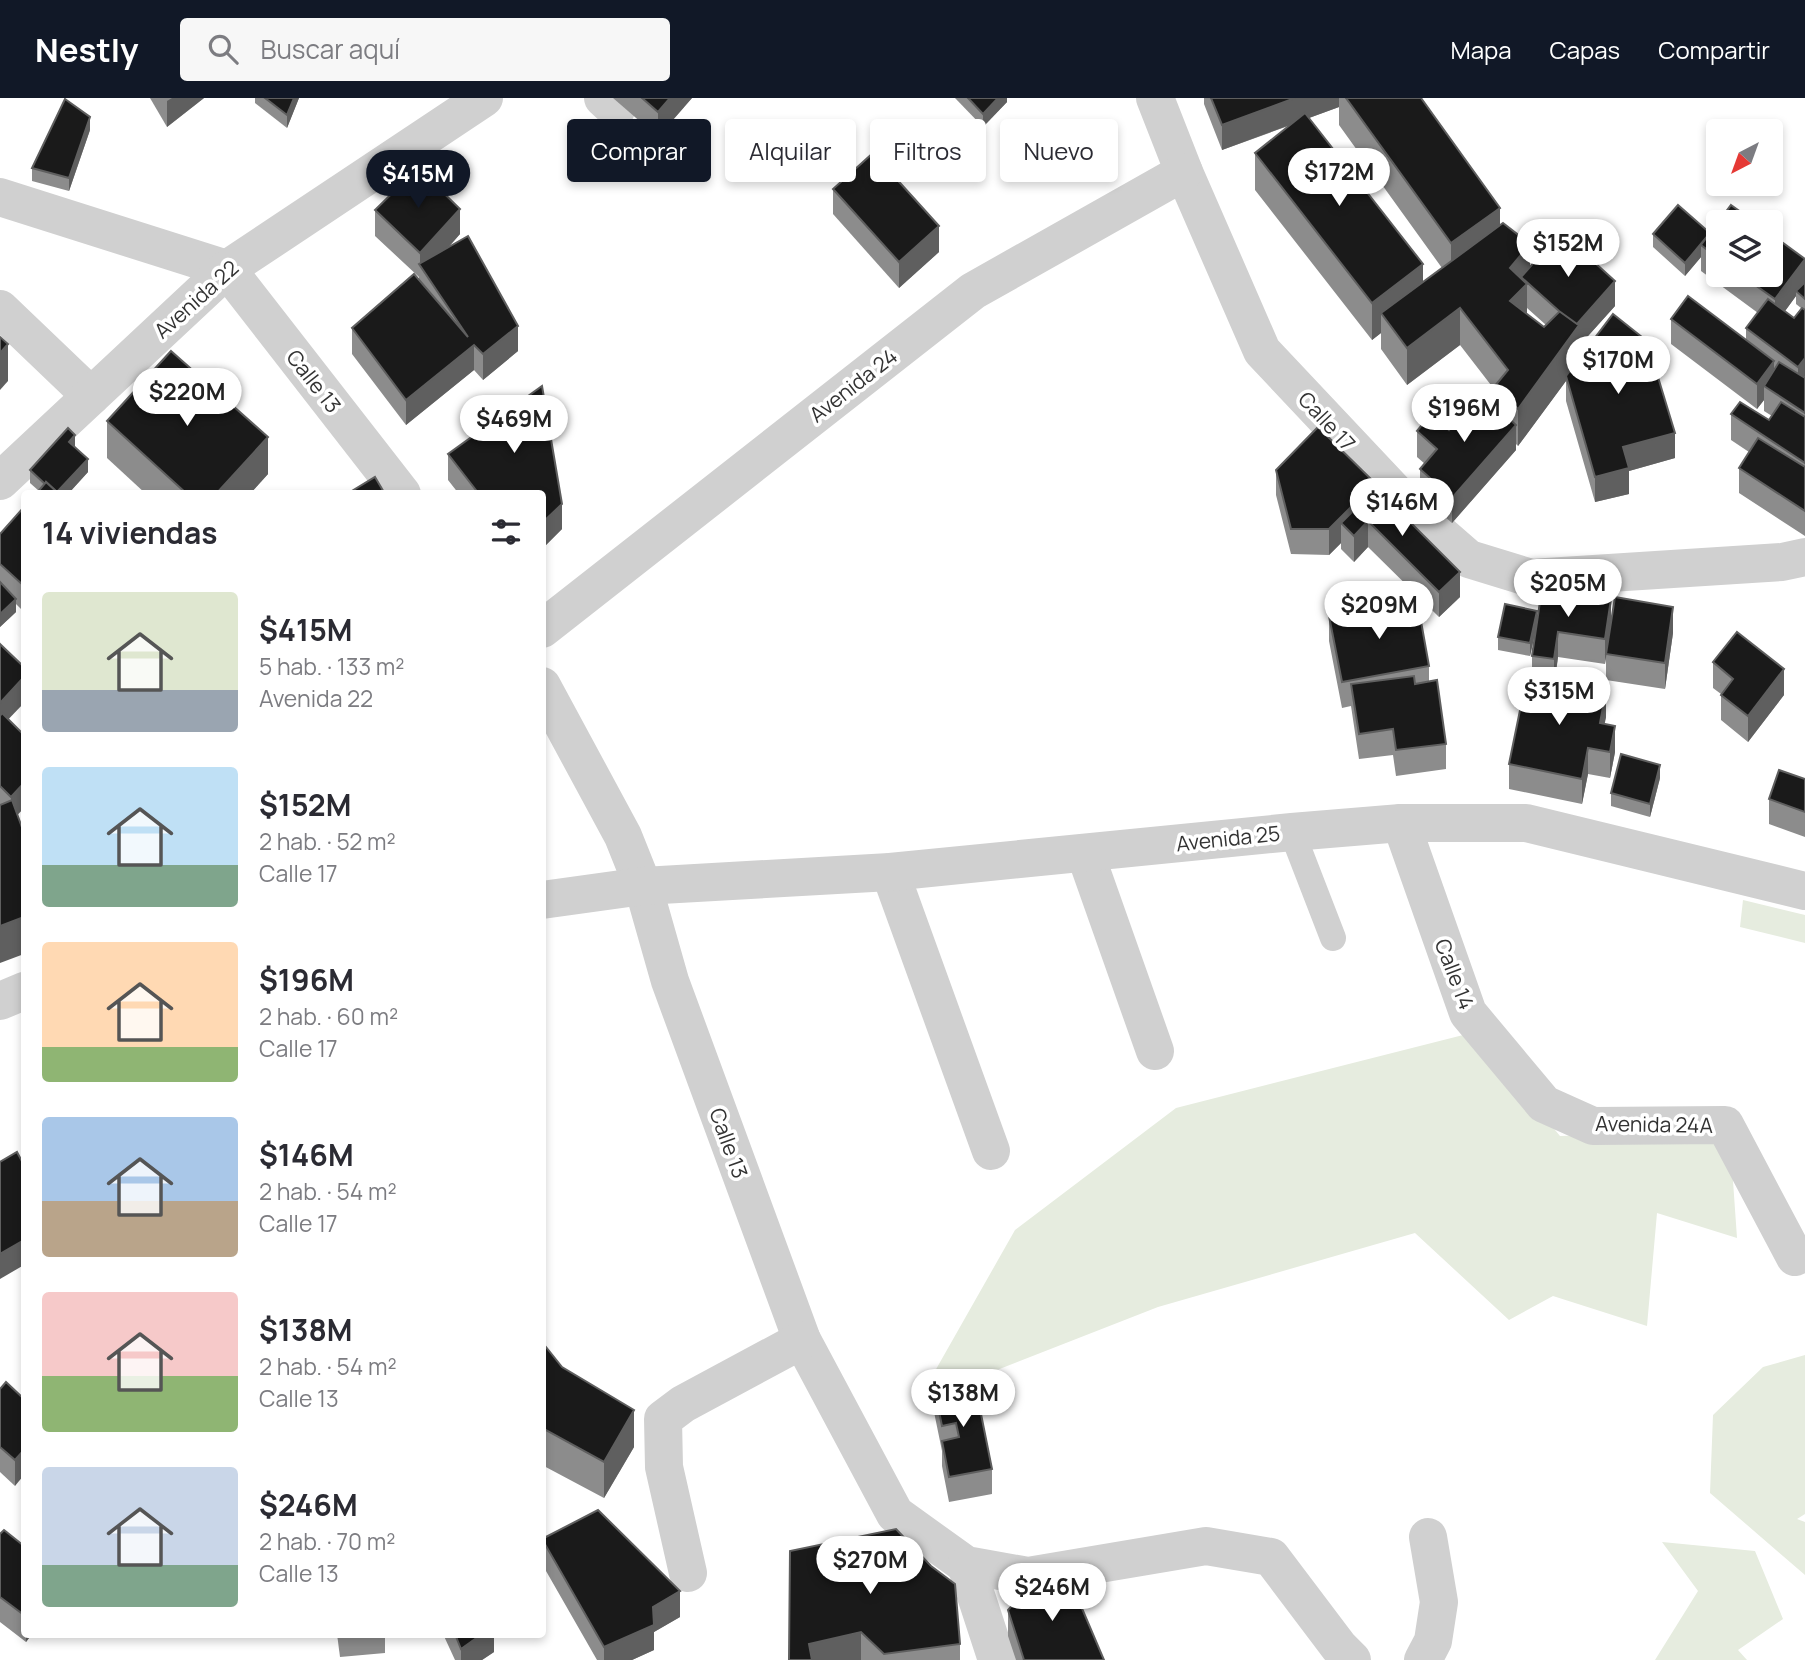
<!DOCTYPE html>
<html lang="es">
<meta charset="utf-8">
<style>
:root{--surface:#fff;--page:#f7f7f7;--text:#2b2b33;--muted:#7c7c81;--accent:#111827}
body{margin:0;font-family:Manrope,sans-serif;background:var(--page);color:var(--text);height:100vh;display:flex;flex-direction:column;font-size:26px;white-space:nowrap}
*{box-sizing:border-box;margin:0}
p{font-size:23px;color:var(--muted)}
.icon{flex:none;width:38px;height:38px;fill:none;stroke:currentColor;stroke-width:2;stroke-linecap:round;stroke-linejoin:round}
.map{position:relative;flex:1;overflow:hidden}
.drawer{position:absolute;left:21px;top:392px;width:525px;height:1148px;display:flex;flex-direction:column;background:var(--surface);border-radius:7px;box-shadow:0 4px 10px #0003}
.drawer>*{flex:none}
.top-card{position:absolute;left:567px;top:21px;width:665px;height:63px;display:flex;gap:14px}
.needle{width:46px;rotate:221deg}
.fabs{position:absolute;left:1706px;top:21px;display:grid;gap:14px}
.fabs a{display:grid;place-items:center;width:77px;height:77px;border-radius:7px;background:var(--surface);box-shadow:0 4px 10px #0003;font-size:35px}
.price{position:absolute;translate:-50% -60px;padding:0 16px;border-radius:24px;background:#fff;color:#222;font-size:23px;line-height:46px;filter:drop-shadow(0 2px 4px #0008)}
.price::after{content:'';position:absolute;left:50%;top:42px;width:21px;height:16px;margin-left:-10px;background:inherit;clip-path:polygon(0 0,100% 0,50% 100%)}
.price.current{background:var(--accent);color:#fff}
ul{padding:0;list-style:none}
li{display:flex;align-items:center;gap:21px;height:175px;padding:0 21px}
li span{display:grid;place-items:center;flex:none;width:196px;height:140px;border-radius:7px;color:#555}
li>.icon{margin-inline-start:auto}
span .icon{width:84px;height:84px;fill:#fffc;stroke-width:1}
li b{font-size:30px}
h2{display:flex;justify-content:space-between;align-items:center;height:84px;padding:0 21px;font-size:30px}
.tag{padding:0 24px;border-radius:7px;background:var(--surface);box-shadow:0 4px 10px #0003;font-size:24px;line-height:63px}
.tag.current{background:var(--accent);color:#fff}
header{display:flex;align-items:center;gap:42px;box-sizing:border-box;height:98px;padding:0 35px;background:var(--accent);color:#fff}
header strong{font-size:33px}
nav{display:flex;gap:38px;margin-inline-start:auto;font-size:24px}
.search{width:490px;height:63px;background:var(--page);display:flex;align-items:center;gap:18px;box-sizing:border-box;padding:0 24px;border-radius:7px;color:var(--muted);font-size:26px}
.map>svg:first-child{display:block}
.green{fill:#e6ecdf}
.lines{fill:none;stroke-linecap:round;stroke-linejoin:round}
.service{stroke:#d0d0d0;stroke-width:26}
.minor{stroke:#d0d0d0;stroke-width:38}
.wall{fill:#8c8c8c;fill-rule:evenodd}
.shaded-wall{fill:#5f5f5f}
.building{fill:#1a1a1a;stroke:#5f5f5f;stroke-width:2}
.labels{text-anchor:middle;dominant-baseline:central;stroke-width:7;stroke-linejoin:round;paint-order:stroke}
.street-label{font-size:21px;fill:#333;stroke:#fff}
</style>
<header>
<strong>Nestly</strong>
<div class="search"><svg class="icon" aria-label="search" viewBox="0 0 24 24"><circle cx="10" cy="10" r="6"/><path d="M15 15l6 6"/></svg>Buscar aquí</div>
<nav><a>Mapa</a><a>Capas</a><a>Compartir</a></nav>
</header>
<div class="map">
<svg width="1805" height="1562" viewBox="0 0 1805 1562">
<rect width="100%" height="100%" fill="#fff"/>
<!-- green -->
<g class="green">
<polygon points="1743,802 1805,817 1805,845 1740,829"/>
<polygon points="1475,934 1560,1038 1671,1035 1730,1040 1737,1140 1657,1115 1647,1228 1553,1198 1509,1222 1415,1135 1158,1209 918,1303 1015,1132 1176,1010"/>
<polygon points="1805,1257 1805,1416 1797,1421 1805,1424 1805,1477 1710,1395 1713,1317 1763,1269"/>
<polygon points="1662,1444 1755,1453 1783,1521 1738,1552 1747,1562 1655,1562 1698,1493"/>
</g>
<g class="lines">
<!-- service -->
<polyline class="service" points="1292,734 1333,840"/>
<!-- minor -->
<g class="minor">
<polyline points="603,0 616,12"/>
<polyline points="1155,0 1184,74 1262,253 1408,408 1469,461 1531,480 1782,464 1805,459"/>
<polyline points="0,99 227,171 402,396"/>
<polyline points="0,211 91,298"/>
<polyline points="0,383 227,171 484,0"/>
<polyline points="542,531 973,193 1184,74"/>
<polyline points="542,588 623,738 643,788 670,883 802,1242 895,1416 966,1467 1028,1478 1206,1448 1271,1459 1339,1549 1352,1562"/>
<polyline points="1401,725 1468,915 1544,1006 1593,1028 1725,1027 1795,1159"/>
<polyline points="1085,755 1155,953"/>
<polyline points="890,774 991,1053"/>
<polyline points="542,802 643,788 890,774 1292,734 1401,725 1526,725 1805,793"/>
<polyline points="0,903 24,893"/>
<polyline points="966,1467 997,1562"/>
<polyline points="688,1475 664,1369 663,1321 683,1306 802,1242"/>
<polyline points="1423,1562 1433,1543 1439,1504 1428,1439"/>
</g>
</g>
<!-- wall -->
<g class="wall">
<polygon points="150,0 204,0 167,29"/>
<polygon points="255,0 299,0 287,30 255,5"/>
<polygon points="613,0 692,0 658,39"/>
<polygon points="955,0 1007,0 1007,4 983,29"/>
<path d="M1204,0H1421L1500,127L1530,169L1615,208L1579,248V260L1675,360L1629,373V396L1595,404L1566,303V283L1518,348L1516,346V352L1452,425L1420,397V371L1425,366L1417,359V333L1449,332L1494,307V291L1460,247L1407,287L1381,251V235L1372,242L1255,92V55L1291,27L1222,52L1204,6ZM1339,9V27L1442,170L1423,184L1309,20ZM1527,210L1546,227L1544,229L1527,216Z"/>
<polygon points="90,32 69,93 32,83 32,70"/>
<polygon points="833,91 939,154 899,190 833,116"/>
<polygon points="375,112 460,136 449,149 518,253 483,282 474,272 406,327 352,256 352,230 419,181 419,179 375,138"/>
<path d="M1718,124V177H1771L1805,184V438L1739,395V370L1749,354L1731,342V316L1769,322L1772,318L1764,313V302L1757,311L1671,246V221L1746,242V230L1758,215L1701,173V159L1685,178L1653,149V136L1710,135ZM1796,198V206L1801,210L1794,220L1785,213Z"/>
<polygon points="542,288 562,406 562,431 542,451 542,396 459,396 448,382 448,356"/>
<polygon points="107,323 268,376 250,396 146,396 107,360"/>
<polygon points="75,348 88,374 68,396 36,396 39,393 30,385 30,372"/>
<polygon points="1276,372 1375,391 1460,499 1439,519 1368,449 1354,464 1341,451 1341,445 1329,457 1291,456 1276,397"/>
<polygon points="24,409 24,514 16,506 16,514 0,529 0,436"/>
<polygon points="1611,501 1605,566 1558,559 1555,583 1606,619 1604,626 1615,654 1610,680 1588,676 1582,706 1509,691 1509,666 1532,579 1532,558 1536,532 1530,558 1498,552 1498,539 1537,522"/>
<polygon points="1329,518 1429,568 1429,583 1446,646 1446,671 1396,678 1393,657 1359,661 1351,608 1342,610 1329,543"/>
<polygon points="1673,535 1665,591 1606,582 1606,556"/>
<polygon points="0,546 9,621 18,717 0,865"/>
<polygon points="1713,564 1784,597 1748,644 1721,622 1721,596 1713,590"/>
<polygon points="1660,680 1650,719 1611,708 1611,695"/>
<polygon points="1805,681 1805,739 1769,726 1769,701"/>
<polygon points="542,1244 562,1269 634,1349 604,1400 542,1367"/>
<polygon points="934,1289 992,1371 992,1396 949,1404 942,1368 942,1353 934,1314"/>
<polygon points="0,1291 24,1301 15,1388 0,1374"/>
<polygon points="0,1436 24,1448 24,1536 32,1536 26,1544 0,1524"/>
<polygon points="542,1440 680,1519 654,1534 654,1552 632,1562 597,1562 542,1466"/>
<polygon points="790,1453 960,1546 960,1562 789,1562"/>
<polygon points="1008,1512 1104,1562 1016,1562 1008,1538"/>
<polygon points="337,1536 385,1536 385,1555 340,1559"/>
<polygon points="443,1536 494,1536 494,1554 482,1562 455,1562"/>
</g>
<!-- shaded-wall -->
<g class="shaded-wall">
<polygon points="172,0 204,0 167,29 167,3"/>
<polygon points="294,0 299,0 287,30 287,17"/>
<polygon points="670,0 692,0 658,39 658,14"/>
<polygon points="998,0 1007,0 1007,4 983,29 983,16"/>
<polygon points="1295,0 1339,0 1339,9 1222,52 1222,27"/>
<polygon points="90,19 90,32 69,93 69,80"/>
<polygon points="1500,110 1500,146 1451,182 1451,145"/>
<polygon points="460,111 460,136 425,175 420,167 420,155"/>
<polygon points="939,128 939,154 899,190 899,164"/>
<polygon points="1711,136 1701,147 1701,159 1685,178 1685,165"/>
<polygon points="1530,146 1530,183 1527,186 1527,223 1510,239 1510,170"/>
<polygon points="1805,161 1805,186 1796,193 1796,198 1775,227 1775,201"/>
<polygon points="1423,166 1423,202 1381,215 1381,235 1372,242 1372,205"/>
<polygon points="1615,183 1615,208 1579,248 1579,264 1566,278 1566,283 1518,348 1518,311 1575,227"/>
<polygon points="1460,210 1460,247 1407,287 1407,250"/>
<polygon points="518,228 518,253 483,282 483,256"/>
<polygon points="8,246 8,283 0,292 0,255"/>
<polygon points="474,247 474,272 406,327 406,302"/>
<polygon points="1805,260 1805,279 1804,278 1804,287 1798,295 1798,269"/>
<polygon points="1774,263 1774,288 1764,288 1764,302 1757,311 1757,286"/>
<polygon points="1516,327 1516,352 1452,425 1452,400"/>
<polygon points="1675,335 1675,360 1629,373 1629,396 1595,404 1595,379 1623,349"/>
<polygon points="75,337 75,350 69,344"/>
<polygon points="268,339 268,376 250,396 216,396"/>
<polygon points="88,361 88,374 68,396 56,396"/>
<polygon points="1375,385 1375,410 1341,425 1341,445 1329,457 1329,431"/>
<polygon points="562,406 562,431 542,451 542,425"/>
<polygon points="1368,423 1368,449 1354,464 1354,438"/>
<polygon points="1460,474 1460,499 1439,519 1439,494"/>
<polygon points="16,501 16,514 0,529 0,516"/>
<polygon points="1611,501 1611,526 1605,566 1605,541"/>
<polygon points="1673,509 1673,535 1665,591 1665,565"/>
<polygon points="1537,513 1537,526 1530,558 1530,545"/>
<polygon points="1558,534 1558,559 1554,587 1554,561"/>
<polygon points="1784,571 1784,597 1748,644 1748,618"/>
<polygon points="24,579 24,605 0,630 0,605"/>
<polygon points="1606,593 1606,619 1600,650 1600,625"/>
<polygon points="1615,628 1615,654 1610,680 1610,654"/>
<polygon points="1588,650 1588,676 1582,706 1582,681"/>
<polygon points="1660,667 1660,680 1650,719 1650,706"/>
<polygon points="24,685 24,710 11,724 11,699"/>
<polygon points="24,819 24,856 0,865 0,828"/>
<polygon points="24,1142 24,1167 0,1181 0,1156"/>
<polygon points="634,1312 634,1349 604,1400 604,1364"/>
<polygon points="24,1352 24,1377 15,1388 15,1362"/>
<polygon points="680,1493 680,1519 654,1534 654,1552 632,1562 604,1562 604,1549 653,1509"/>
<polygon points="861,1534 861,1562 809,1562 809,1546"/>
<polygon points="26,1536 32,1536 26,1544"/>
<polygon points="482,1536 494,1536 494,1554 482,1562 461,1562 461,1551"/>
</g>
<!-- building -->
<g class="building">
<polygon points="265,0 294,0 287,17"/>
<polygon points="642,0 670,0 658,14"/>
<polygon points="968,0 998,0 983,16"/>
<polygon points="1211,0 1295,0 1222,27"/>
<polygon points="1346,0 1421,0 1500,110 1451,145"/>
<polygon points="65,1 90,19 69,80 32,70"/>
<polygon points="1305,15 1423,166 1372,205 1255,55"/>
<polygon points="873,55 939,128 899,164 833,91"/>
<polygon points="418,70 460,111 420,155 375,112"/>
<polygon points="1678,107 1710,135 1685,165 1653,136"/>
<polygon points="1731,107 1755,124 1718,124 1718,160 1701,147"/>
<polygon points="1503,125 1530,146 1510,170 1527,186 1510,203 1544,229 1560,213 1579,227 1518,311 1494,289 1508,272 1460,210 1407,250 1381,215"/>
<polygon points="1561,134 1615,183 1577,226 1559,213 1521,179"/>
<polygon points="1771,136 1805,161 1775,201 1741,177 1771,177"/>
<polygon points="468,138 518,228 483,256 474,247 406,302 352,230 414,176 468,239 419,166"/>
<polygon points="1805,184 1805,201 1796,193"/>
<polygon points="1688,198 1774,263 1757,286 1671,221"/>
<polygon points="1768,201 1794,220 1802,210 1805,212 1805,260 1798,269 1746,230"/>
<polygon points="1613,216 1647,243 1675,335 1623,349 1629,370 1595,379 1566,278"/>
<polygon points="0,239 8,246 0,255"/>
<polygon points="171,253 268,339 216,396 187,396 107,323"/>
<polygon points="1779,264 1805,280 1805,315 1764,288"/>
<polygon points="542,288 562,406 542,425 542,396 479,396 448,356"/>
<polygon points="1481,296 1516,327 1452,400 1420,371 1437,351 1417,333 1431,316 1449,332"/>
<polygon points="1740,304 1769,322 1781,304 1805,319 1805,365 1731,316"/>
<polygon points="1318,329 1375,385 1329,431 1291,431 1276,372"/>
<polygon points="68,330 75,337 69,344 88,361 57,394 46,384 45,386 30,372"/>
<polygon points="1758,340 1805,369 1805,413 1739,370"/>
<polygon points="375,379 385,396 347,396"/>
<polygon points="46,384 59,396 36,396"/>
<polygon points="1376,390 1460,474 1439,494 1368,423 1354,438 1341,425"/>
<polygon points="24,409 24,488 0,466 0,436"/>
<polygon points="0,484 16,501 0,516"/>
<polygon points="1542,490 1611,501 1605,541 1558,534 1554,561 1532,558"/>
<polygon points="1615,499 1673,509 1665,565 1606,556"/>
<polygon points="1417,501 1429,568 1342,584 1329,518"/>
<polygon points="1505,506 1537,513 1530,545 1498,539"/>
<polygon points="1737,534 1784,571 1748,618 1721,597 1733,581 1713,564"/>
<polygon points="0,546 24,569 24,579 0,605"/>
<polygon points="1414,578 1415,586 1437,582 1446,646 1396,652 1393,631 1359,636 1351,586"/>
<polygon points="1527,578 1606,593 1600,625 1615,628 1610,654 1588,650 1582,681 1509,666"/>
<polygon points="2,615 24,637 24,685 11,699 0,688 0,618"/>
<polygon points="1621,656 1660,667 1650,706 1611,695"/>
<polygon points="1779,672 1805,681 1805,714 1769,701"/>
<polygon points="12,702 24,735 24,819 0,828 0,707"/>
<polygon points="17,1054 24,1067 24,1142 0,1156 0,1064"/>
<polygon points="542,1244 562,1269 634,1312 604,1364 542,1330"/>
<polygon points="974,1281 992,1371 949,1379 942,1343 959,1339 956,1325 942,1328 934,1289"/>
<polygon points="6,1284 24,1301 24,1352 15,1362 0,1349 0,1291"/>
<polygon points="598,1412 680,1493 653,1509 654,1527 604,1549 542,1441"/>
<polygon points="896,1431 931,1468 955,1486 960,1546 884,1556 861,1534 809,1546 812,1562 789,1562 790,1453"/>
<polygon points="4,1432 24,1448 24,1517 0,1499 0,1436"/>
<polygon points="1069,1480 1104,1562 1024,1562 1008,1512 1020,1499 1021,1482"/>
<polygon points="455,1536 482,1536 461,1551"/>
</g>
<g class="labels">
<!-- street labels -->
<g class="street-label">
<text transform="translate(196 201) rotate(-42)">Avenida 22</text>
<text transform="translate(314 283) rotate(52)">Calle 13</text>
<text transform="translate(853 287) rotate(-38)">Avenida 24</text>
<text transform="translate(1327 323) rotate(47)">Calle 17</text>
<text transform="translate(1228 740) rotate(-6)">Avenida 25</text>
<text transform="translate(1455 876) rotate(69)">Calle 14</text>
<text transform="translate(1654 1026) rotate(1)">Avenida 24A</text>
<text transform="translate(729 1045) rotate(70)">Calle 13</text>
</g>
</g>
</svg>
<div class="fabs">
<a><svg class="needle" viewBox="-14 -14 28 28"><path d="M0-13l5 13h-10z" fill="#e53935"/><path d="M0 13l5-13h-10z" fill="#7c7c81"/></svg></a>
<a><svg class="icon" aria-label="layers" viewBox="0 0 24 24"><path d="M12 4l9 5-9 5-9-5zM3 14l9 5 9-5"/></svg></a>
</div>
<b class="price" style="left:1339px;top:110px">$172M</b>
<b class="price current" style="left:418px;top:112px">$415M</b>
<b class="price" style="left:1568px;top:181px">$152M</b>
<b class="price" style="left:1618px;top:298px">$170M</b>
<b class="price" style="left:187px;top:330px">$220M</b>
<b class="price" style="left:1464px;top:346px">$196M</b>
<b class="price" style="left:514px;top:357px">$469M</b>
<b class="price" style="left:1402px;top:440px">$146M</b>
<b class="price" style="left:1568px;top:521px">$205M</b>
<b class="price" style="left:1379px;top:543px">$209M</b>
<b class="price" style="left:1559px;top:629px">$315M</b>
<b class="price" style="left:963px;top:1331px">$138M</b>
<b class="price" style="left:870px;top:1498px">$270M</b>
<b class="price" style="left:1052px;top:1525px">$246M</b>
<div class="top-card">
<a class="tag current">Comprar</a>
<a class="tag">Alquilar</a>
<a class="tag">Filtros</a>
<a class="tag">Nuevo</a>
</div>
<section class="drawer">
<h2>14 viviendas<svg class="icon" aria-label="filters" viewBox="0 0 24 24"><path d="M4 7h16M4 17h16"/><circle cx="9" cy="7" r="2"/><circle cx="15" cy="17" r="2"/></svg></h2>
<ul>
<li><span style="background:linear-gradient(#dfe7d0 70%,#9aa5b1 0)"><svg class="icon" aria-label="home" viewBox="0 0 24 24"><path d="M3 11l9-7 9 7M6 9v11h12V9"/></svg></span><div><b>$415M</b><p>5 hab. · 133 m²</p><p>Avenida 22</p></div></li>
<li><span style="background:linear-gradient(#bfe0f5 70%,#7fa58c 0)"><svg class="icon" aria-label="home" viewBox="0 0 24 24"><path d="M3 11l9-7 9 7M6 9v11h12V9"/></svg></span><div><b>$152M</b><p>2 hab. · 52 m²</p><p>Calle 17</p></div></li>
<li><span style="background:linear-gradient(#ffd9b3 75%,#8fb573 0)"><svg class="icon" aria-label="home" viewBox="0 0 24 24"><path d="M3 11l9-7 9 7M6 9v11h12V9"/></svg></span><div><b>$196M</b><p>2 hab. · 60 m²</p><p>Calle 17</p></div></li>
<li><span style="background:linear-gradient(#a9c7e8 60%,#b9a48a 0)"><svg class="icon" aria-label="home" viewBox="0 0 24 24"><path d="M3 11l9-7 9 7M6 9v11h12V9"/></svg></span><div><b>$146M</b><p>2 hab. · 54 m²</p><p>Calle 17</p></div></li>
<li><span style="background:linear-gradient(#f6c9c9 60%,#8fb573 0)"><svg class="icon" aria-label="home" viewBox="0 0 24 24"><path d="M3 11l9-7 9 7M6 9v11h12V9"/></svg></span><div><b>$138M</b><p>2 hab. · 54 m²</p><p>Calle 13</p></div></li>
<li><span style="background:linear-gradient(#c9d6e8 70%,#7fa58c 0)"><svg class="icon" aria-label="home" viewBox="0 0 24 24"><path d="M3 11l9-7 9 7M6 9v11h12V9"/></svg></span><div><b>$246M</b><p>2 hab. · 70 m²</p><p>Calle 13</p></div></li>
</ul>
</section>
</div>
